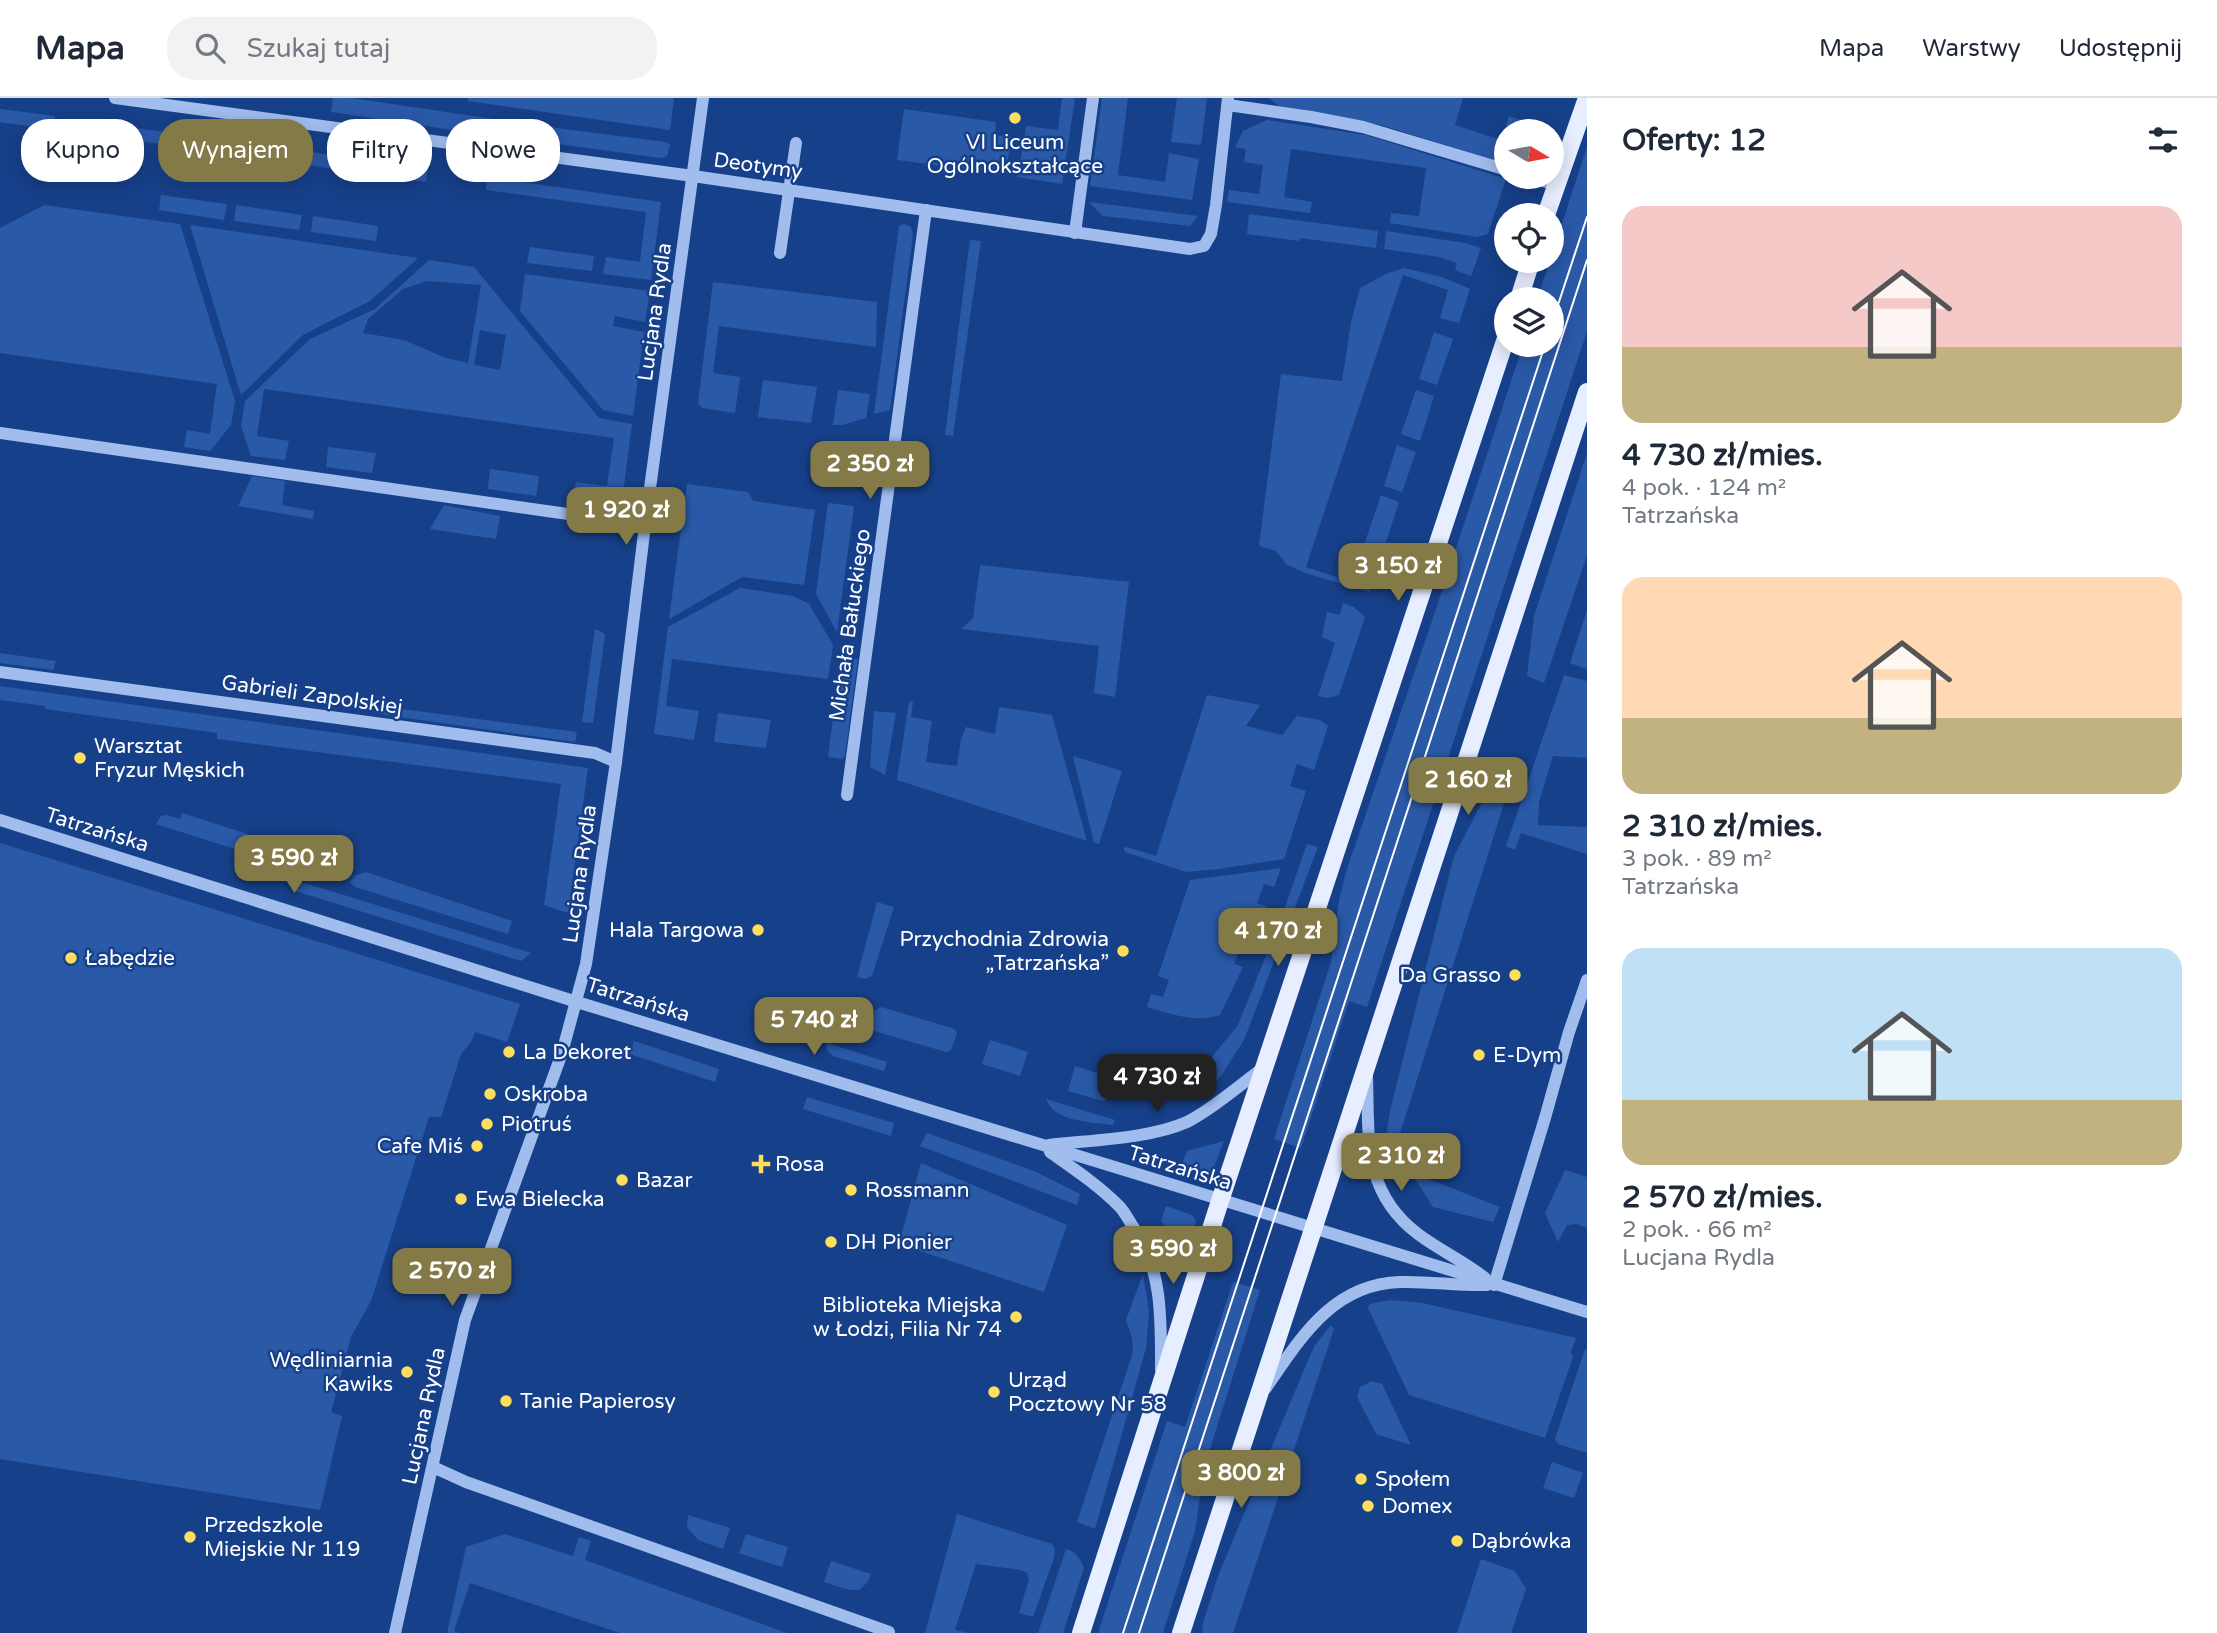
<!DOCTYPE html>
<html lang="pl">
<meta charset="utf-8">
<style>
:root{--surface:#fff;--page:#f2f2f3;--text:#1f2937;--muted:#747a83;--line:#e0e1e3;--accent:#847a48}
body{margin:0;font-family:"Varela Round",sans-serif;background:var(--page);color:var(--text);height:100vh;display:flex;flex-direction:column;font-size:26px;white-space:nowrap}
*{box-sizing:border-box;margin:0}
p{font-size:23px;color:var(--muted)}
.icon{flex:none;width:38px;height:38px;fill:none;stroke:currentColor;stroke-width:2;stroke-linecap:round;stroke-linejoin:round}
.map{position:relative;flex:1;overflow:hidden}
.sheet{display:flex;flex-direction:column;background:var(--surface);width:630px}
.sheet>*{flex:none}
.top-card{position:absolute;left:21px;top:21px;width:665px;height:63px;display:flex;gap:14px}
.needle{width:46px;rotate:100deg}
.controls{position:absolute;left:1494px;top:21px;display:grid;gap:14px}
.controls a{display:grid;place-items:center;width:70px;height:70px;border-radius:50%;background:var(--surface);box-shadow:0 4px 18px #0003;font-size:35px}
.price{position:absolute;translate:-50% -60px;padding:0 16px;border-radius:14px;background:var(--accent);color:#fff;font-size:23px;line-height:46px;filter:drop-shadow(0 2px 4px #0008)}
.price::after{content:'';position:absolute;left:50%;top:42px;width:21px;height:16px;margin-left:-10px;background:inherit;clip-path:polygon(0 0,100% 0,50% 100%)}
.price.selected{background:#222;color:#fff}
ul{padding:0;list-style:none}
li{display:grid;align-content:center;gap:14px;height:371px;padding:0 35px}
li span{display:grid;place-items:center;height:217px;border-radius:21px;color:#555}
li>.icon{margin-inline-start:auto}
span .icon{width:126px;height:126px;fill:#fffc;stroke-width:1}
li b{font-size:30px}
h2{display:flex;justify-content:space-between;align-items:center;height:84px;padding:0 35px;font-size:30px}
.pill{padding:0 24px;border-radius:28px;background:var(--surface);box-shadow:0 4px 18px #0003;font-size:24px;line-height:63px}
.pill.selected{background:var(--accent);color:#fff}
header{display:flex;align-items:center;gap:42px;box-sizing:border-box;height:98px;padding:0 35px;background:var(--surface);border-bottom:2px solid var(--line)}
header strong{font-size:33px}
nav{display:flex;gap:38px;margin-inline-start:auto;font-size:24px}
.search{width:490px;height:63px;background:var(--page);display:flex;align-items:center;gap:18px;box-sizing:border-box;padding:0 24px;border-radius:28px;color:var(--muted);font-size:26px}
main{display:flex;flex:1;min-height:0}
.map>svg:first-child{display:block}
.green{fill:#2a59a8;fill-rule:evenodd}
.lines{fill:none;stroke-linecap:round;stroke-linejoin:round}
.minor{stroke:#a0bdee;stroke-width:12}
.major{stroke:#e7eeff;stroke-width:18}
.tram{stroke:#fff;stroke-width:2}
.poi-dot{fill:#ffdd5d;stroke:#17408a;stroke-width:2.5}
.labels{text-anchor:middle;dominant-baseline:central;stroke-width:5;stroke-linejoin:round;paint-order:stroke}
.poi-label{font-size:21px;fill:#fff;stroke:#17408a;text-anchor:start}
.street-label{font-size:21px;fill:#fff;stroke:#17408a}
</style>
<header>
<strong>Mapa</strong>
<div class="search"><svg class="icon" aria-label="search" viewBox="0 0 24 24"><circle cx="10" cy="10" r="6"/><path d="M15 15l6 6"/></svg>Szukaj tutaj</div>
<nav><a>Mapa</a><a>Warstwy</a><a>Udostępnij</a></nav>
</header>
<main>
<div class="map">
<svg width="1587" height="1535" viewBox="0 0 1587 1535">
<rect width="100%" height="100%" fill="#17408a"/>
<!-- green -->
<g class="green">
<polygon points="333,0 351,0 501,22 499,39 331,14"/>
<polygon points="468,0 674,0 670,32 468,3"/>
<polygon points="1062,0 1075,0 1062,86 1018,79 1026,28 1058,32"/>
<polygon points="1102,0 1128,0 1118,77 1165,84 1169,55 1199,61 1192,102 1090,88"/>
<polygon points="1177,0 1207,0 1201,47 1171,44"/>
<polygon points="1269,0 1463,0 1455,27 1501,42 1509,18 1524,23 1521,33 1507,33 1507,66 1381,27 1280,9"/>
<polygon points="0,11 55,18 54,32 0,24"/>
<polygon points="904,11 996,24 995,37 1012,39 1005,76 897,62"/>
<polygon points="1267,22 1366,37 1506,81 1488,136 1477,139 1390,125 1391,115 1419,118 1426,70 1291,51 1284,99 1312,104 1310,115 1227,104 1229,92 1259,96 1263,67 1244,64 1246,51 1235,49 1243,33"/>
<polygon points="510,24 665,44 670,46 667,58 661,60 507,39"/>
<polygon points="121,28 428,70 426,84 117,40"/>
<polygon points="1587,49 1587,233 1367,909 1349,903 1301,1050 1274,1041 1331,864 1339,802 1346,774 1434,517 1523,247 1552,247 1552,201 1537,201 1550,163 1552,163 1552,156"/>
<polygon points="487,79 661,104 651,182 603,176 606,159 640,164 646,114 486,92"/>
<polygon points="161,97 227,106 224,122 159,112"/>
<polygon points="1089,104 1198,118 1190,128 1103,118"/>
<polygon points="44,107 180,126 235,303 231,327 210,353 184,349 187,332 210,336 217,286 0,255 0,130"/>
<polygon points="236,107 302,117 299,132 234,123"/>
<polygon points="1249,116 1378,133 1376,150 1300,140 1299,143 1247,136"/>
<polygon points="313,118 378,128 376,143 311,134"/>
<polygon points="904,126 911,129 913,137 890,312 874,316 899,128"/>
<polygon points="190,127 418,160 370,203 303,237 241,297"/>
<polygon points="1386,133 1465,145 1481,150 1471,178 1455,172 1457,165 1439,159 1384,151"/>
<polygon points="970,142 981,143 953,338 945,337"/>
<polygon points="530,149 594,158 592,173 527,165"/>
<path d="M429,162L474,169L599,320L632,326L622,404L607,408L572,403L576,384L607,388L614,340L264,291L257,338L289,343L285,362L251,358L241,328L245,303L310,241L375,211ZM427,183L481,187L468,265L446,260L404,242L363,235L368,221L403,191ZM480,232L506,237L500,272L474,267Z"/>
<polygon points="1404,170 1442,179 1470,191 1459,225 1440,220 1448,192 1403,177 1306,469 1352,484 1361,458 1380,464 1370,494 1305,475 1286,466 1276,453 1259,448 1281,276 1342,283 1351,224 1360,190 1388,175"/>
<polygon points="525,176 650,193 645,224 615,218 613,228 644,234 633,318 603,312 520,213"/>
<polygon points="713,184 877,204 876,249 719,228 713,275 740,279 735,315 702,310 698,305"/>
<polygon points="1434,234 1453,241 1437,287 1419,281"/>
<polygon points="763,282 817,289 811,325 758,319"/>
<polygon points="838,292 870,296 866,320 842,327 833,327"/>
<polygon points="1416,292 1434,298 1420,343 1401,336"/>
<polygon points="1397,347 1416,354 1402,394 1384,388"/>
<polygon points="328,349 376,355 372,375 326,369"/>
<polygon points="1587,355 1587,457 1544,585 1527,578 1534,518"/>
<polygon points="490,371 539,378 536,398 488,391"/>
<polygon points="252,378 285,383 282,407 314,413 313,421 238,408"/>
<polygon points="687,386 748,394 753,403 815,412 804,487 742,479 669,521"/>
<polygon points="1381,397 1399,404 1383,453 1364,447"/>
<polygon points="828,405 854,408 837,534 816,496"/>
<polygon points="444,407 500,418 496,441 430,431"/>
<polygon points="980,467 1129,484 1115,599 1094,595 1099,548 961,531 973,520"/>
<polygon points="740,490 793,498 809,506 833,547 828,581 672,561 666,608 699,613 694,642 654,636 668,529"/>
<polygon points="1343,505 1354,509 1365,519 1339,597 1328,600 1318,598 1335,545 1322,539 1327,514 1340,517"/>
<polygon points="1587,512 1587,568 1586,571 1570,565"/>
<polygon points="595,531 605,536 593,625 582,624"/>
<polygon points="0,555 56,563 53,572 0,565"/>
<polygon points="841,559 858,561 845,658 843,661 828,659"/>
<polygon points="1564,577 1587,583 1587,660 1553,658 1539,704 1538,727 1587,729 1587,756 1521,735 1515,752 1506,748"/>
<polygon points="0,588 588,670 568,815 544,807 561,686 217,641 217,635 45,611 45,608 0,602"/>
<polygon points="1207,597 1260,607 1246,628 1282,637 1297,618 1320,622 1328,628 1314,672 1297,666 1290,688 1306,693 1284,761 1219,771 1186,774 1125,754 1124,750 1127,749 1156,758"/>
<polygon points="909,603 913,604 911,619 932,623 926,664 957,668 961,641 966,629 995,636 999,609 1052,617 1087,743 897,682"/>
<polygon points="380,608 577,634 575,644 379,616"/>
<polygon points="874,613 896,615 885,677 870,669"/>
<polygon points="718,615 771,622 766,650 714,644"/>
<polygon points="1073,658 1122,673 1099,746 1094,745"/>
<polygon points="1499,672 1513,677 1398,1042 1385,1046 1390,1013 1454,758"/>
<polygon points="182,715 322,760 336,767 339,772 325,768 324,773 303,766 301,772 156,726 161,718 166,717 180,721"/>
<polygon points="0,745 520,906 507,944 475,934 471,944 461,956 441,1019 429,1019 371,1203 351,1239 331,1314 342,1318 320,1412 0,1361"/>
<polygon points="1307,746 1318,749 1244,942 1221,978 1202,997 1190,986 1238,927 1283,815"/>
<path d="M1281,770L1274,789L1264,786L1257,805L1266,808L1250,850L1241,848L1234,866L1243,869L1220,917C1193,925 1172,916 1147,909L1151,896L1163,899L1169,882L1158,878L1190,782Z"/>
<polygon points="366,774 512,823 508,836 355,789 350,785 354,778"/>
<polygon points="295,782 531,855 521,863 292,792"/>
<polygon points="877,804 894,809 872,878 865,881 857,879"/>
<polygon points="881,909 955,931 957,935 951,952 946,954 874,933 870,926 874,913"/>
<polygon points="990,942 1028,954 1020,978 982,966"/>
<polygon points="634,943 719,971 715,984 630,956"/>
<polygon points="827,945 887,964 884,973 833,958 826,951"/>
<polygon points="1075,968 1110,979 1113,985 1109,1001 1103,1003 1068,993"/>
<polygon points="807,999 894,1025 891,1038 803,1011"/>
<path d="M1046,1001L1115,1022L1113,1027C1092,1024 1053,1024 1046,1001Z"/>
<polygon points="927,1035 1034,1073 1080,1096 1077,1107 920,1048"/>
<polygon points="1419,1036 1430,1040 1418,1077 1500,1109 1493,1124 1433,1109 1415,1081 1411,1063"/>
<polygon points="1224,1043 1212,1074 1202,1074 1181,1068 1187,1053"/>
<polygon points="921,1065 1067,1127 1044,1194 899,1146"/>
<polygon points="1565,1072 1587,1079 1587,1130 1576,1126 1567,1127 1558,1144 1545,1115"/>
<polygon points="1166,1108 1192,1117 1196,1122 1190,1148 1180,1144 1161,1123"/>
<polygon points="1143,1176 1149,1213 1146,1250 1095,1431 1077,1424 1133,1254 1132,1240 1126,1222"/>
<polygon points="1233,1184 1260,1192 1204,1370 1195,1433 1163,1535 1098,1535 1167,1323 1185,1329"/>
<polygon points="1390,1202 1423,1205 1576,1240 1571,1254 1573,1259 1545,1340 1409,1297 1367,1208 1374,1205"/>
<polygon points="1331,1227 1334,1231 1233,1535 1202,1535 1203,1525 1218,1478 1306,1267 1315,1247"/>
<polygon points="1585,1251 1587,1252 1587,1355 1558,1346 1555,1341"/>
<polygon points="1372,1283 1382,1286 1411,1347 1376,1336 1357,1299 1360,1289"/>
<polygon points="1552,1364 1583,1375 1574,1400 1543,1390"/>
<polygon points="957,1416 1052,1446 1055,1451 1054,1460 1033,1519 1019,1515 1029,1481 1027,1475 1021,1472 976,1466 955,1532 969,1535 925,1535"/>
<polygon points="688,1417 730,1430 723,1451 698,1442 687,1429"/>
<polygon points="505,1436 573,1458 579,1439 591,1443 585,1462 787,1535 620,1535 470,1485 454,1533 459,1535 447,1535 466,1449"/>
<polygon points="746,1436 788,1449 782,1469 739,1455"/>
<path d="M1066,1451C1076,1453 1080,1461 1084,1470L1063,1535H1038Z"/>
<polygon points="1481,1461 1515,1473 1526,1491 1511,1535 1457,1535"/>
<polygon points="831,1463 871,1476 868,1484 859,1492 849,1492 824,1484"/>
</g>
<g class="lines">
<!-- minor -->
<g class="minor">
<polyline points="115,0 693,78 1190,151 1204,148 1211,136 1216,107 1228,0"/>
<polyline points="1228,7 1311,19 1363,29 1507,72"/>
<polyline points="1530,79 1557,87"/>
<polyline points="1075,135 1093,0"/>
<polyline points="780,155 796,45"/>
<polyline points="0,335 645,427"/>
<polyline points="0,574 595,655 616,664"/>
<polyline points="847,697 926,112"/>
<polyline points="0,722 577,904 1587,1214"/>
<path d="M1367,978C1369,1039 1362,1094 1418,1136C1439,1152 1464,1163 1485,1180"/>
<path d="M1049,1047C1090,1042 1149,1041 1187,1024C1212,1012 1242,985 1266,968"/>
<path d="M1050,1054C1074,1071 1098,1087 1119,1108C1125,1114 1129,1123 1134,1130C1163,1173 1161,1223 1161,1272"/>
<polyline points="1494,1187 1545,1020 1569,934 1587,882"/>
<path d="M1266,1290C1300,1241 1332,1186 1400,1184C1429,1183 1458,1188 1487,1187"/>
<polyline points="433,1369 466,1384 889,1534"/>
<polyline points="395,1535 465,1222 562,955 586,866 616,664 645,427 703,0"/>
</g>
<!-- major -->
<g class="major">
<polyline points="1546,117 1587,0"/>
<polyline points="1519,201 1531,163"/>
<polyline points="1081,1535 1220,1103 1507,237"/>
<polyline points="1181,1535 1587,294"/>
</g>
<!-- tram -->
<g class="tram">
<polyline points="1552,225 1587,119"/>
<polyline points="1123,1535 1545,247"/>
<polyline points="1139,1535 1587,162"/>
</g>
</g>
<!-- markers -->
<g class="poi-dot">
<circle cx="1015" cy="20" r="7"/>
<circle cx="80" cy="660" r="7"/>
<circle cx="758" cy="832" r="7"/>
<circle cx="1123" cy="853" r="7"/>
<circle cx="71" cy="860" r="7"/>
<circle cx="1515" cy="877" r="7"/>
<circle cx="509" cy="954" r="7"/>
<circle cx="1479" cy="957" r="7"/>
<circle cx="490" cy="996" r="7"/>
<circle cx="487" cy="1026" r="7"/>
<circle cx="477" cy="1048" r="7"/>
<path d="M757.5 1055.5h7v7h7v7h-7v7h-7v-7h-7v-7h7z"/>
<circle cx="622" cy="1082" r="7"/>
<circle cx="851" cy="1092" r="7"/>
<circle cx="461" cy="1101" r="7"/>
<circle cx="831" cy="1144" r="7"/>
<circle cx="1016" cy="1219" r="7"/>
<circle cx="407" cy="1274" r="7"/>
<circle cx="994" cy="1294" r="7"/>
<circle cx="506" cy="1303" r="7"/>
<circle cx="1361" cy="1381" r="7"/>
<circle cx="1368" cy="1408" r="7"/>
<circle cx="190" cy="1439" r="7"/>
<circle cx="1457" cy="1443" r="7"/>
</g>
<g class="labels">
<!-- poi labels -->
<g class="poi-label">
<text x="1015" y="44" text-anchor="middle">VI Liceum<tspan x="1015" dy="24">Ogólnokształcące</tspan></text>
<text x="94" y="648">Warsztat<tspan x="94" dy="24">Fryzur Męskich</tspan></text>
<text x="744" y="832" text-anchor="end">Hala Targowa</text>
<text x="1109" y="841" text-anchor="end">Przychodnia Zdrowia<tspan x="1109" dy="24">„Tatrzańska”</tspan></text>
<text x="85" y="860">Łabędzie</text>
<text x="1501" y="877" text-anchor="end">Da Grasso</text>
<text x="523" y="954">La Dekoret</text>
<text x="1493" y="957">E-Dym</text>
<text x="504" y="996">Oskroba</text>
<text x="501" y="1026">Piotruś</text>
<text x="463" y="1048" text-anchor="end">Cafe Miś</text>
<text x="775" y="1066">Rosa</text>
<text x="636" y="1082">Bazar</text>
<text x="865" y="1092">Rossmann</text>
<text x="475" y="1101">Ewa Bielecka</text>
<text x="845" y="1144">DH Pionier</text>
<text x="1002" y="1207" text-anchor="end">Biblioteka Miejska<tspan x="1002" dy="24">w Łodzi, Filia Nr 74</tspan></text>
<text x="393" y="1262" text-anchor="end">Wędliniarnia<tspan x="393" dy="24">Kawiks</tspan></text>
<text x="1008" y="1282">Urząd<tspan x="1008" dy="24">Pocztowy Nr 58</tspan></text>
<text x="520" y="1303">Tanie Papierosy</text>
<text x="1375" y="1381">Społem</text>
<text x="1382" y="1408">Domex</text>
<text x="204" y="1427">Przedszkole<tspan x="204" dy="24">Miejskie Nr 119</tspan></text>
<text x="1471" y="1443">Dąbrówka</text>
</g>
<!-- street labels -->
<g class="street-label">
<text transform="translate(758 68) rotate(8)">Deotymy</text>
<text transform="translate(655 214) rotate(-82)">Lucjana Rydla</text>
<text transform="translate(850 527) rotate(-82)">Michała Bałuckiego</text>
<text transform="translate(312 597) rotate(8)">Gabrieli Zapolskiej</text>
<text transform="translate(97 732) rotate(17)">Tatrzańska</text>
<text transform="translate(580 776) rotate(-82)">Lucjana Rydla</text>
<text transform="translate(638 902) rotate(17)">Tatrzańska</text>
<text transform="translate(1180 1070) rotate(17)">Tatrzańska</text>
<text transform="translate(424 1318) rotate(-78)">Lucjana Rydla</text>
</g>
</g>
</svg>
<div class="controls">
<a><svg class="needle" viewBox="-14 -14 28 28"><path d="M0-13l5 13h-10z" fill="#e53935"/><path d="M0 13l5-13h-10z" fill="#747a83"/></svg></a>
<a><svg class="icon" aria-label="locate" viewBox="0 0 24 24"><circle cx="12" cy="12" r="6"/><path d="M12 2v4M12 18v4M2 12h4M18 12h4"/></svg></a>
<a><svg class="icon" aria-label="layers" viewBox="0 0 24 24"><path d="M12 4l9 5-9 5-9-5zM3 14l9 5 9-5"/></svg></a>
</div>
<b class="price" style="left:870px;top:403px">2 350 zł</b>
<b class="price" style="left:626px;top:449px">1 920 zł</b>
<b class="price" style="left:1398px;top:505px">3 150 zł</b>
<b class="price" style="left:1468px;top:719px">2 160 zł</b>
<b class="price" style="left:294px;top:797px">3 590 zł</b>
<b class="price" style="left:1278px;top:870px">4 170 zł</b>
<b class="price" style="left:814px;top:959px">5 740 zł</b>
<b class="price selected" style="left:1157px;top:1016px">4 730 zł</b>
<b class="price" style="left:1401px;top:1095px">2 310 zł</b>
<b class="price" style="left:1173px;top:1188px">3 590 zł</b>
<b class="price" style="left:452px;top:1210px">2 570 zł</b>
<b class="price" style="left:1241px;top:1412px">3 800 zł</b>
<div class="top-card">
<a class="pill">Kupno</a>
<a class="pill selected">Wynajem</a>
<a class="pill">Filtry</a>
<a class="pill">Nowe</a>
</div>
</div>
<section class="sheet">
<h2>Oferty: 12<svg class="icon" aria-label="filters" viewBox="0 0 24 24"><path d="M4 7h16M4 17h16"/><circle cx="9" cy="7" r="2"/><circle cx="15" cy="17" r="2"/></svg></h2>
<ul>
<li><span style="background:linear-gradient(#f6c9c9 65%,#c2b280 0)"><svg class="icon" aria-label="home" viewBox="0 0 24 24"><path d="M3 11l9-7 9 7M6 9v11h12V9"/></svg></span><div><b>4 730 zł/mies.</b><p>4 pok. · 124 m²</p><p>Tatrzańska</p></div></li>
<li><span style="background:linear-gradient(#ffd9b3 65%,#c2b280 0)"><svg class="icon" aria-label="home" viewBox="0 0 24 24"><path d="M3 11l9-7 9 7M6 9v11h12V9"/></svg></span><div><b>2 310 zł/mies.</b><p>3 pok. · 89 m²</p><p>Tatrzańska</p></div></li>
<li><span style="background:linear-gradient(#bfe0f5 70%,#c2b280 0)"><svg class="icon" aria-label="home" viewBox="0 0 24 24"><path d="M3 11l9-7 9 7M6 9v11h12V9"/></svg></span><div><b>2 570 zł/mies.</b><p>2 pok. · 66 m²</p><p>Lucjana Rydla</p></div></li>
</ul>
</section>
</main>
